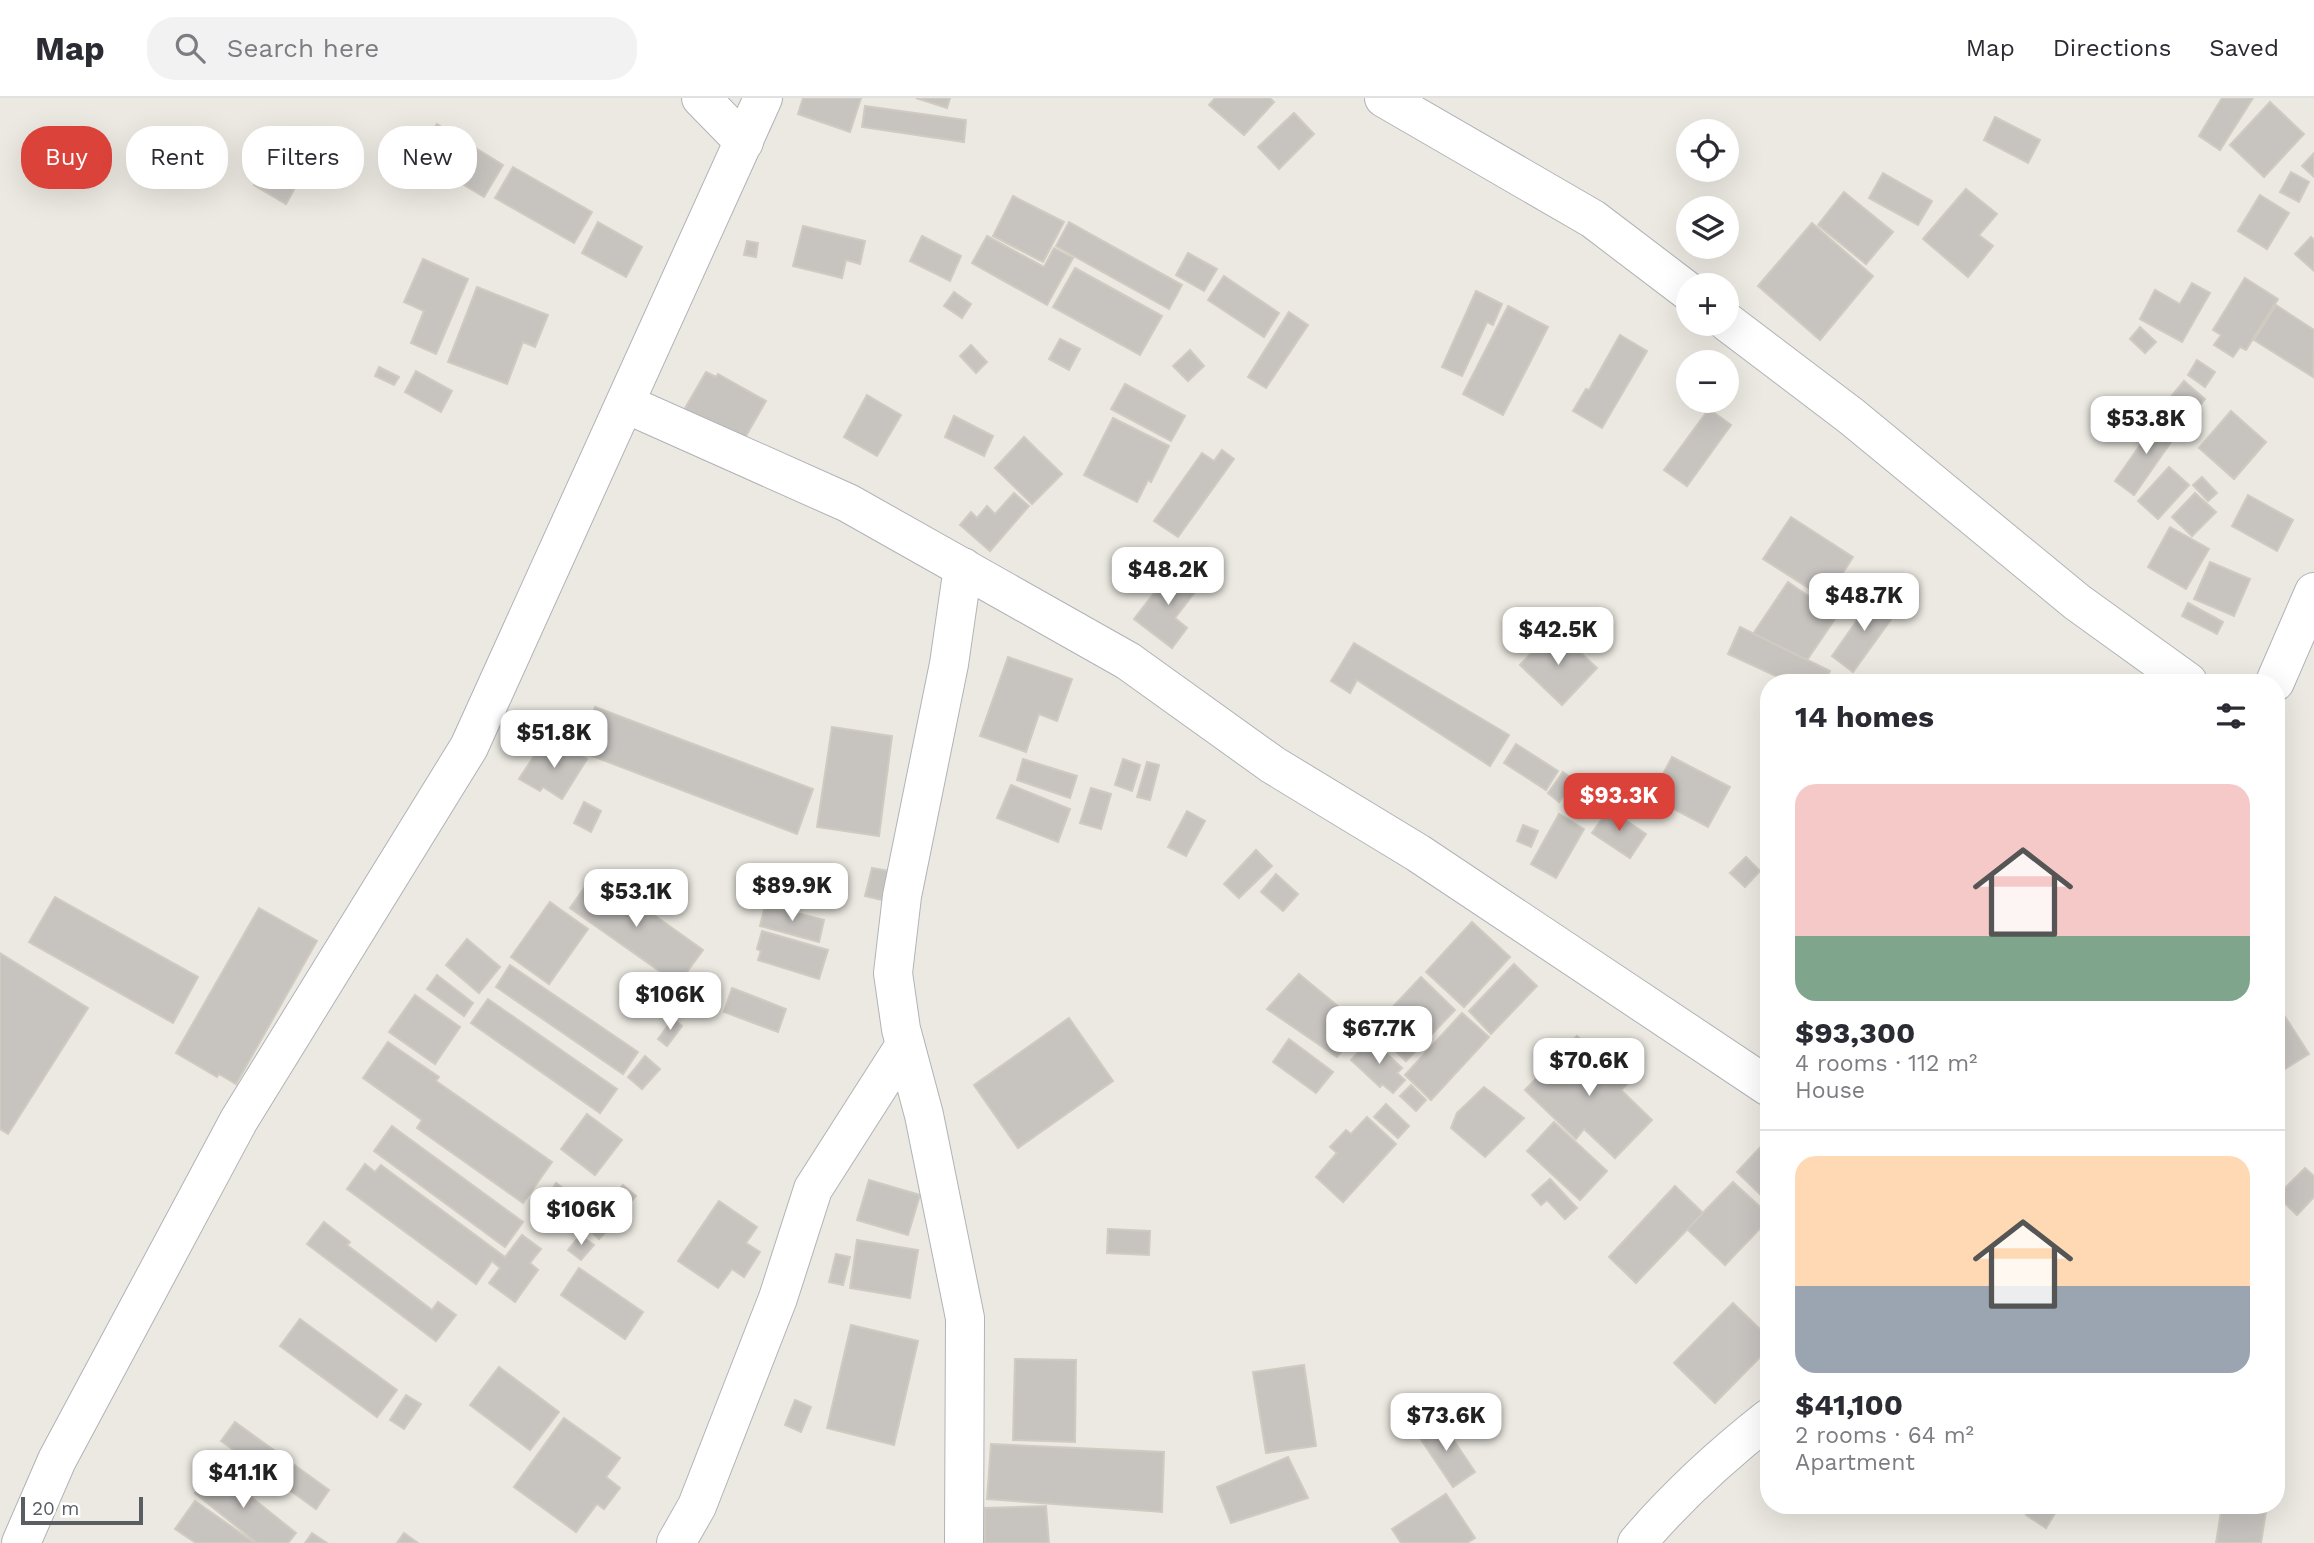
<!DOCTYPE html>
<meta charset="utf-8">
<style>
:root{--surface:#fff;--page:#f2f2f3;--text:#2b2b33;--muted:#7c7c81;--line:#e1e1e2;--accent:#da423a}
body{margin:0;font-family:"Work Sans",sans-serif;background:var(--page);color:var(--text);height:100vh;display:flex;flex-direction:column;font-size:26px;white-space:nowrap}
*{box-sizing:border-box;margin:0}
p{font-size:23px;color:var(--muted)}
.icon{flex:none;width:38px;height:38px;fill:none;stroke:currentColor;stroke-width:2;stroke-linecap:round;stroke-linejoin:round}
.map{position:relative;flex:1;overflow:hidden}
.details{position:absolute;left:1760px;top:576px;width:525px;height:840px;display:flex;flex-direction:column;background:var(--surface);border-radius:28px;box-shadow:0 7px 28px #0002}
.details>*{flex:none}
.guide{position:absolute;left:21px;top:28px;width:665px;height:63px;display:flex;gap:14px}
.controls{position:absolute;left:1676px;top:21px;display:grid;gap:14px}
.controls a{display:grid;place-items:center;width:63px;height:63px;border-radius:50%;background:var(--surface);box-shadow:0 7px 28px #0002;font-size:35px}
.scale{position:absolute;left:21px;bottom:18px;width:122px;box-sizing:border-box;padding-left:7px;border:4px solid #5a5e62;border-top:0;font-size:19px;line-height:24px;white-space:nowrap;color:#5a5e62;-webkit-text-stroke:5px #fff;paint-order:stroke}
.price{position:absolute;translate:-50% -60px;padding:0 16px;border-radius:14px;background:#fff;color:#222;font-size:23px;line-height:46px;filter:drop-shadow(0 2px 4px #0008)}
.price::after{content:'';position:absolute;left:50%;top:42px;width:21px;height:16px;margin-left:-10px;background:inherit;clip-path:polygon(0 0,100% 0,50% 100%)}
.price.active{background:var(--accent);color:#fff}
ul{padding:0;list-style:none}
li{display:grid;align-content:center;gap:14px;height:371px;padding:0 35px}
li+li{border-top:2px solid var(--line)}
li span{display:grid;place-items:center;height:217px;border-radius:21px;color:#555}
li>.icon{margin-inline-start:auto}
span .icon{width:126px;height:126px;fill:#fffc;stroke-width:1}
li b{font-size:30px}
h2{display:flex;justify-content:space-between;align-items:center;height:84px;padding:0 35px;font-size:30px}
.tag{padding:0 24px;border-radius:28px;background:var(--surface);box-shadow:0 7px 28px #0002;font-size:24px;line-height:63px}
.tag.active{background:var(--accent);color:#fff}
header{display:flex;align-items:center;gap:42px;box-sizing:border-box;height:98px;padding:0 35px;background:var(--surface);border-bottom:2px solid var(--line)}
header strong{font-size:33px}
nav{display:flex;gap:38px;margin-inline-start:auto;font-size:24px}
.search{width:490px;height:63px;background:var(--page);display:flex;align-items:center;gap:18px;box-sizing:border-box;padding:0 24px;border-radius:28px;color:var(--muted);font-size:26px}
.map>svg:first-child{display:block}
.building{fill:#c7c4c0;stroke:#d0cbc1;stroke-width:2}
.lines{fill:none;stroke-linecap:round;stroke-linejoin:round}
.minor-casing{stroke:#b0b3b6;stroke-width:40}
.minor{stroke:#fff;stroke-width:38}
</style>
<header>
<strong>Map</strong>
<div class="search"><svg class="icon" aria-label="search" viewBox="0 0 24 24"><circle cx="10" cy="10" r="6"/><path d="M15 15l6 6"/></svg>Search here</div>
<nav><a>Map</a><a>Directions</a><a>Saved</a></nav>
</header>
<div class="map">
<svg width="2314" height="1445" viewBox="0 0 2314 1445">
<rect width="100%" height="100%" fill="#ece9e2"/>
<!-- building -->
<g class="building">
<polygon points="803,0 861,0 850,34 798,16"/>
<polygon points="916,0 950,0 947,10"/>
<polygon points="1215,0 1270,0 1274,4 1244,37 1209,7"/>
<polygon points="2222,0 2253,0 2220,52 2199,38"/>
<polygon points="2270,4 2304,36 2264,79 2230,47"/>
<polygon points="865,8 966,22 964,44 862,29"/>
<polygon points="1294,15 1314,36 1279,71 1258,49"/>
<polygon points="1995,19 2040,42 2028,65 1984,42"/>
<polygon points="437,26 503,67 484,99 417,59"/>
<polygon points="2314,55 2314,79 2302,68"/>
<polygon points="263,69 296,88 286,106 254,87"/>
<polygon points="513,69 592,114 574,145 495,100"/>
<polygon points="2291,74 2309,84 2299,104 2280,94"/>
<polygon points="1883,75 1932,103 1918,127 1869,100"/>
<polygon points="1966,91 1997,116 1979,137 1993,148 1968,179 1923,141"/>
<polygon points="1844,94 1893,134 1866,166 1818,127"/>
<polygon points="2260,97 2289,115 2267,151 2238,133"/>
<polygon points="1013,98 1064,124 1043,164 993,138"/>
<polygon points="598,124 642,149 626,179 582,155"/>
<polygon points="1069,124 1182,187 1169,211 1056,148"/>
<polygon points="1812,125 1873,178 1820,242 1758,188"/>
<polygon points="803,128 865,143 860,166 846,162 842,180 793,168"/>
<polygon points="922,138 961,158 950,183 910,163"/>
<polygon points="987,138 1044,169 1054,150 1073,160 1047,207 972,165"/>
<polygon points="2311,139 2314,142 2314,173 2295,156"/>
<polygon points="747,143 758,145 756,159 744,157"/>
<polygon points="1188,155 1217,171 1204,193 1176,177"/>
<polygon points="423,161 468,181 436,256 411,245 424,213 404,204"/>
<polygon points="1075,170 1162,218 1140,257 1053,209"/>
<polygon points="1224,178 1279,215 1264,239 1208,202"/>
<polygon points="2245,180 2278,201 2246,252 2240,249 2233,259 2214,247 2221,237 2213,232"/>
<polygon points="2192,185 2210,195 2182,244 2140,221 2155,192 2180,206"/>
<polygon points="477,189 548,217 535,249 523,244 507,286 448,264"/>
<polygon points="1476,193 1502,206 1493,227 1487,224 1462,278 1442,269"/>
<polygon points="954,194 971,206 962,220 944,208"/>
<polygon points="2276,207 2314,232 2313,279 2254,242"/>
<polygon points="1508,208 1548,229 1503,317 1463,296"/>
<polygon points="1289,214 1308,227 1266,290 1248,279"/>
<polygon points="2140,229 2156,244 2145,255 2130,241"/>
<polygon points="1620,237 1647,253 1602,330 1573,313 1586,291 1589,292"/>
<polygon points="1060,241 1080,251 1069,272 1049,261"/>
<polygon points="971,247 987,264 976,275 960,258"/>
<polygon points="1190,252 1204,268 1188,283 1173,268"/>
<polygon points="2197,262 2215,274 2205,289 2188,277"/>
<polygon points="379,269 399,279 394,287 375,278"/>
<polygon points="416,273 452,293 441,314 405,294"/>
<polygon points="706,274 716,279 718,276 766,303 742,345 684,312"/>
<polygon points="2184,283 2205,301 2181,330 2160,312"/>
<polygon points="1125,286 1185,318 1171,343 1111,311"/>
<polygon points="867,297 901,317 877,358 844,339"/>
<polygon points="1709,311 1731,327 1687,388 1664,372"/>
<polygon points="2231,313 2266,344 2234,381 2199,350"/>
<polygon points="954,318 993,338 984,358 945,339"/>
<polygon points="1113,320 1169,348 1151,384 1148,382 1137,404 1084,377"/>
<polygon points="2159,320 2178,334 2134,397 2115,383"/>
<polygon points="1024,339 1062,376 1032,406 995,370"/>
<polygon points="1222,352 1234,361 1178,439 1154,423 1202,355 1214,363"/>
<polygon points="2169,369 2189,387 2158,421 2138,403"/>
<polygon points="2202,379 2217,395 2208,403 2193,387"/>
<polygon points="1014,395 1029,408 990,453 960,427 971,414 977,420 987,408 995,416"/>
<polygon points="2195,395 2216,414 2192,438 2172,419"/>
<polygon points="2248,397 2293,422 2277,453 2232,428"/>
<polygon points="1791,419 1853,459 1826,501 1763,461"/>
<polygon points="2170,429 2209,451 2186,491 2148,469"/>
<polygon points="2210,464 2250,481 2234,518 2194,501"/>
<polygon points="1176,467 1201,486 1175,520 1187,530 1172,550 1134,521"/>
<polygon points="1788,484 1837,518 1794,581 1745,548"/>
<polygon points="1875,497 1897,513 1853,574 1832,558"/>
<polygon points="2188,505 2223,524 2217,536 2182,518"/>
<polygon points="1740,529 1830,573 1825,584 1789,584 1728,556"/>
<polygon points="1554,530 1597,570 1562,607 1520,567"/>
<polygon points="1354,545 1509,637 1490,668 1357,582 1350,595 1331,583"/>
<polygon points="1008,559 1072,581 1057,623 1039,616 1026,654 980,638"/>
<polygon points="595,609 813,691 797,736 579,653"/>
<polygon points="832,629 892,638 879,738 817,729"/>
<polygon points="556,642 587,661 562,701 543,689 540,693 519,681 538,652 547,657"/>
<polygon points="1516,646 1558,673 1546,692 1504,665"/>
<polygon points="1672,659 1730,689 1708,729 1651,699"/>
<polygon points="1023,661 1077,678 1070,700 1017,682"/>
<polygon points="1123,661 1140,667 1132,693 1115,687"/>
<polygon points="1147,664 1159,667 1150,702 1137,699"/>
<polygon points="1563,674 1575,683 1559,704 1548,695"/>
<polygon points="1011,687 1070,711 1058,744 997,720"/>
<polygon points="1091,690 1111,696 1101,731 1080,725"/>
<polygon points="584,704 601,713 591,734 574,725"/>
<polygon points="1609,711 1646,736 1630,760 1592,735"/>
<polygon points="1187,713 1205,723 1186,758 1168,749"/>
<polygon points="1559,716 1584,731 1556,780 1531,766"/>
<polygon points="1523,727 1538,733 1531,749 1517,743"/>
<polygon points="1256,752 1272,768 1239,800 1224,786"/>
<polygon points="1746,759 1760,773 1745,789 1730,775"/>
<polygon points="872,770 889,773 882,802 865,798"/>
<polygon points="595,775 703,852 678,886 570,810"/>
<polygon points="1276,776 1298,796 1283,813 1261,794"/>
<polygon points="55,799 198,879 173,925 29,844"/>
<polygon points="550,804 588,831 549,886 511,859"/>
<polygon points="765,807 824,822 819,844 760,828"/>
<polygon points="259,810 317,843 236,986 219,976 217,979 176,955"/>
<polygon points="1472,824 1510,859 1464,909 1426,874"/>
<polygon points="762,833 828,852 819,881 758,862 761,853 757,851"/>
<polygon points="467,841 500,869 479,895 446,867"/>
<polygon points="0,855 88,910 8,1036 0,1031"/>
<polygon points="1514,866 1537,888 1491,936 1469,913"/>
<polygon points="510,867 638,954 623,976 496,889"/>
<polygon points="1299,876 1362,928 1337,959 1267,911"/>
<polygon points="437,877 473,905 464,918 427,891"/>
<polygon points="1421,879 1455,912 1406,963 1372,931"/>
<polygon points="732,890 786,911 778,934 724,914"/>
<polygon points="415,897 460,929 435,966 389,934"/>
<polygon points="488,901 617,991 600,1015 471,925"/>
<polygon points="2282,914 2309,956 2277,976 2277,917"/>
<polygon points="1462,915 1489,939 1431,1002 1405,977"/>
<polygon points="1069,920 1113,983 1018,1050 974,987"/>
<polygon points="673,921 682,928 667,948 658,941"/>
<polygon points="1577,938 1628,985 1621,992 1652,1022 1615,1060 1584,1031 1576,1041 1525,992"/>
<polygon points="1289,941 1333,974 1316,995 1273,964"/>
<polygon points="1371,941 1402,970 1397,975 1405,982 1393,995 1382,986 1380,989 1351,962"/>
<polygon points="388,944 439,979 436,983 552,1064 523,1105 417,1030 422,1022 363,980"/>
<polygon points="645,958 660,971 642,991 628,979"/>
<polygon points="1411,987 1426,1002 1416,1013 1400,998"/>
<polygon points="1484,989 1524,1020 1485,1059 1451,1030 1457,1015"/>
<polygon points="1386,1006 1409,1028 1398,1040 1374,1019"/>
<polygon points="587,1016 622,1042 595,1077 561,1051"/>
<polygon points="1367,1019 1396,1046 1343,1104 1316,1079 1337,1055 1330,1049 1346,1032 1351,1036"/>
<polygon points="1554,1024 1607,1073 1580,1102 1527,1053"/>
<polygon points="392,1028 523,1124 505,1149 374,1053"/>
<polygon points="1769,1040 1769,1105 1737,1074"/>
<polygon points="365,1066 375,1074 381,1067 505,1159 522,1137 541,1151 530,1165 538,1172 515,1204 489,1185 500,1170 492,1163 476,1186 347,1091"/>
<polygon points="2305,1070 2314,1078 2314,1099 2297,1117 2277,1098"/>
<polygon points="1550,1081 1577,1110 1565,1121 1547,1102 1541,1107 1532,1097"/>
<polygon points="869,1082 920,1097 908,1137 857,1122"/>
<polygon points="1733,1084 1769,1117 1769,1121 1725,1167 1687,1131"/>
<polygon points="556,1085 569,1094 554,1117 541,1110"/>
<polygon points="623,1087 636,1098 619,1117 606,1106"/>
<polygon points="1675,1088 1703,1115 1636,1185 1609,1159"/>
<polygon points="719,1103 757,1129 746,1145 760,1154 744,1179 732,1171 718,1190 678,1163"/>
<polygon points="602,1115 614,1125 599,1141 588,1131"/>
<polygon points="324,1124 350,1144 347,1147 432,1212 438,1204 456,1217 436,1243 307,1146"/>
<polygon points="1108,1131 1150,1133 1149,1157 1107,1155"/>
<polygon points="580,1137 594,1147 581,1162 568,1152"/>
<polygon points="857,1142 918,1152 910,1200 850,1190"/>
<polygon points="836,1156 850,1159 843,1187 829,1184"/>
<polygon points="579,1170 643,1214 625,1241 561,1197"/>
<polygon points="1733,1205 1769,1240 1769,1250 1715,1305 1674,1265"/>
<polygon points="300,1221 397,1292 377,1319 280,1248"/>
<polygon points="851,1227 918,1243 894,1347 827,1330"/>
<polygon points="1015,1261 1076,1262 1075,1344 1013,1342"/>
<polygon points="1304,1267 1316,1348 1266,1355 1253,1274"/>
<polygon points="499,1269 559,1314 530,1352 470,1307"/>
<polygon points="406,1297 421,1306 404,1331 390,1322"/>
<polygon points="795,1302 811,1309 801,1334 785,1327"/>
<polygon points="564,1320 620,1360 606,1379 620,1390 604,1411 597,1406 576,1434 514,1389"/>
<polygon points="1440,1322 1475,1374 1453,1389 1418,1337"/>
<polygon points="235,1324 329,1392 316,1411 221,1343"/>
<polygon points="991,1346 1164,1354 1162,1414 987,1401"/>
<polygon points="1288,1359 1308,1400 1231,1425 1217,1389"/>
<polygon points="215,1370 296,1435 288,1445 257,1445 195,1395"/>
<polygon points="1446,1396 1475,1440 1467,1445 1401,1445 1392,1431"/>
<polygon points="195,1403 255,1445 196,1445 175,1431"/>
<polygon points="2033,1407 2060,1407 2046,1430 2026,1417"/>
<polygon points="2222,1407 2267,1407 2261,1445 2216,1445"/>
<polygon points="1046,1408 1049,1445 985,1445 985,1410"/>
<polygon points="312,1435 327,1445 305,1445"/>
<polygon points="404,1435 418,1445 397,1445"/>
</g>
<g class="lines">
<!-- minor casing -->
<g class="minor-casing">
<g id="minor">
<polyline points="701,0 744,44"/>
<polyline points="1384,0 1593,121 1689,194"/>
<polyline points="1727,224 1851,318 2077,504 2188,584"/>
<polyline points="626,306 848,405 1128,563 1273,667 1418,755 1769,989"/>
<polyline points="963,469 949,566 902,798 893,875 901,931 924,1017 965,1220 964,1445"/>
<polyline points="2275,584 2314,494"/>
<polyline points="21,1445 57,1362 239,1022 469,649 763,0"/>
<polyline points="676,1445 697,1408 778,1200 813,1091 905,947"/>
<path d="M1637,1445C1676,1399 1722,1357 1769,1320"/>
</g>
</g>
<!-- minor -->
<use href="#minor" class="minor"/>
</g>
</svg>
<div class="controls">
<a><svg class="icon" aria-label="locate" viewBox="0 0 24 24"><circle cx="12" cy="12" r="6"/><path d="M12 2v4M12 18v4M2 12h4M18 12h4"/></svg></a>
<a><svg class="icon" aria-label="layers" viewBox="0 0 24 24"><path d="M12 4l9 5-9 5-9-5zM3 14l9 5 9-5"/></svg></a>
<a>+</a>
<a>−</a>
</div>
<div class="scale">20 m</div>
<b class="price" style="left:2146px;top:358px">$53.8K</b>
<b class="price" style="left:1168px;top:509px">$48.2K</b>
<b class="price" style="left:1864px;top:535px">$48.7K</b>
<b class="price" style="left:1558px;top:569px">$42.5K</b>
<b class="price" style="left:554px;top:672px">$51.8K</b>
<b class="price active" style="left:1619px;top:735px">$93.3K</b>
<b class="price" style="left:792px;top:825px">$89.9K</b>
<b class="price" style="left:636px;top:831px">$53.1K</b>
<b class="price" style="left:670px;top:934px">$106K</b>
<b class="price" style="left:1379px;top:968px">$67.7K</b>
<b class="price" style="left:1589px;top:1000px">$70.6K</b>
<b class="price" style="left:581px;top:1149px">$106K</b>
<b class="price" style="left:1446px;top:1355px">$73.6K</b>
<b class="price" style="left:243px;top:1412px">$41.1K</b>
<div class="guide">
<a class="tag active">Buy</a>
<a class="tag">Rent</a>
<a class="tag">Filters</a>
<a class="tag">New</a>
</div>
<section class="details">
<h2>14 homes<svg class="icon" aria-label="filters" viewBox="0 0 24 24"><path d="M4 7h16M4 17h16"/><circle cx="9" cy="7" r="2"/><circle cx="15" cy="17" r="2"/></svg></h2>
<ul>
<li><span style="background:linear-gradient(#f6c9c9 70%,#7fa58c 0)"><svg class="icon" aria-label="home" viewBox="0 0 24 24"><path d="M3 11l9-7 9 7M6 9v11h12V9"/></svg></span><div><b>$93,300</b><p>4 rooms · 112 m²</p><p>House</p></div></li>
<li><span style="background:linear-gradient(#ffd9b3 60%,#9aa5b1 0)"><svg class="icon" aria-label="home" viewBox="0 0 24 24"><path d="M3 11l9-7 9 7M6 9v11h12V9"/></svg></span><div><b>$41,100</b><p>2 rooms · 64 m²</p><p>Apartment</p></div></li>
</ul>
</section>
</div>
